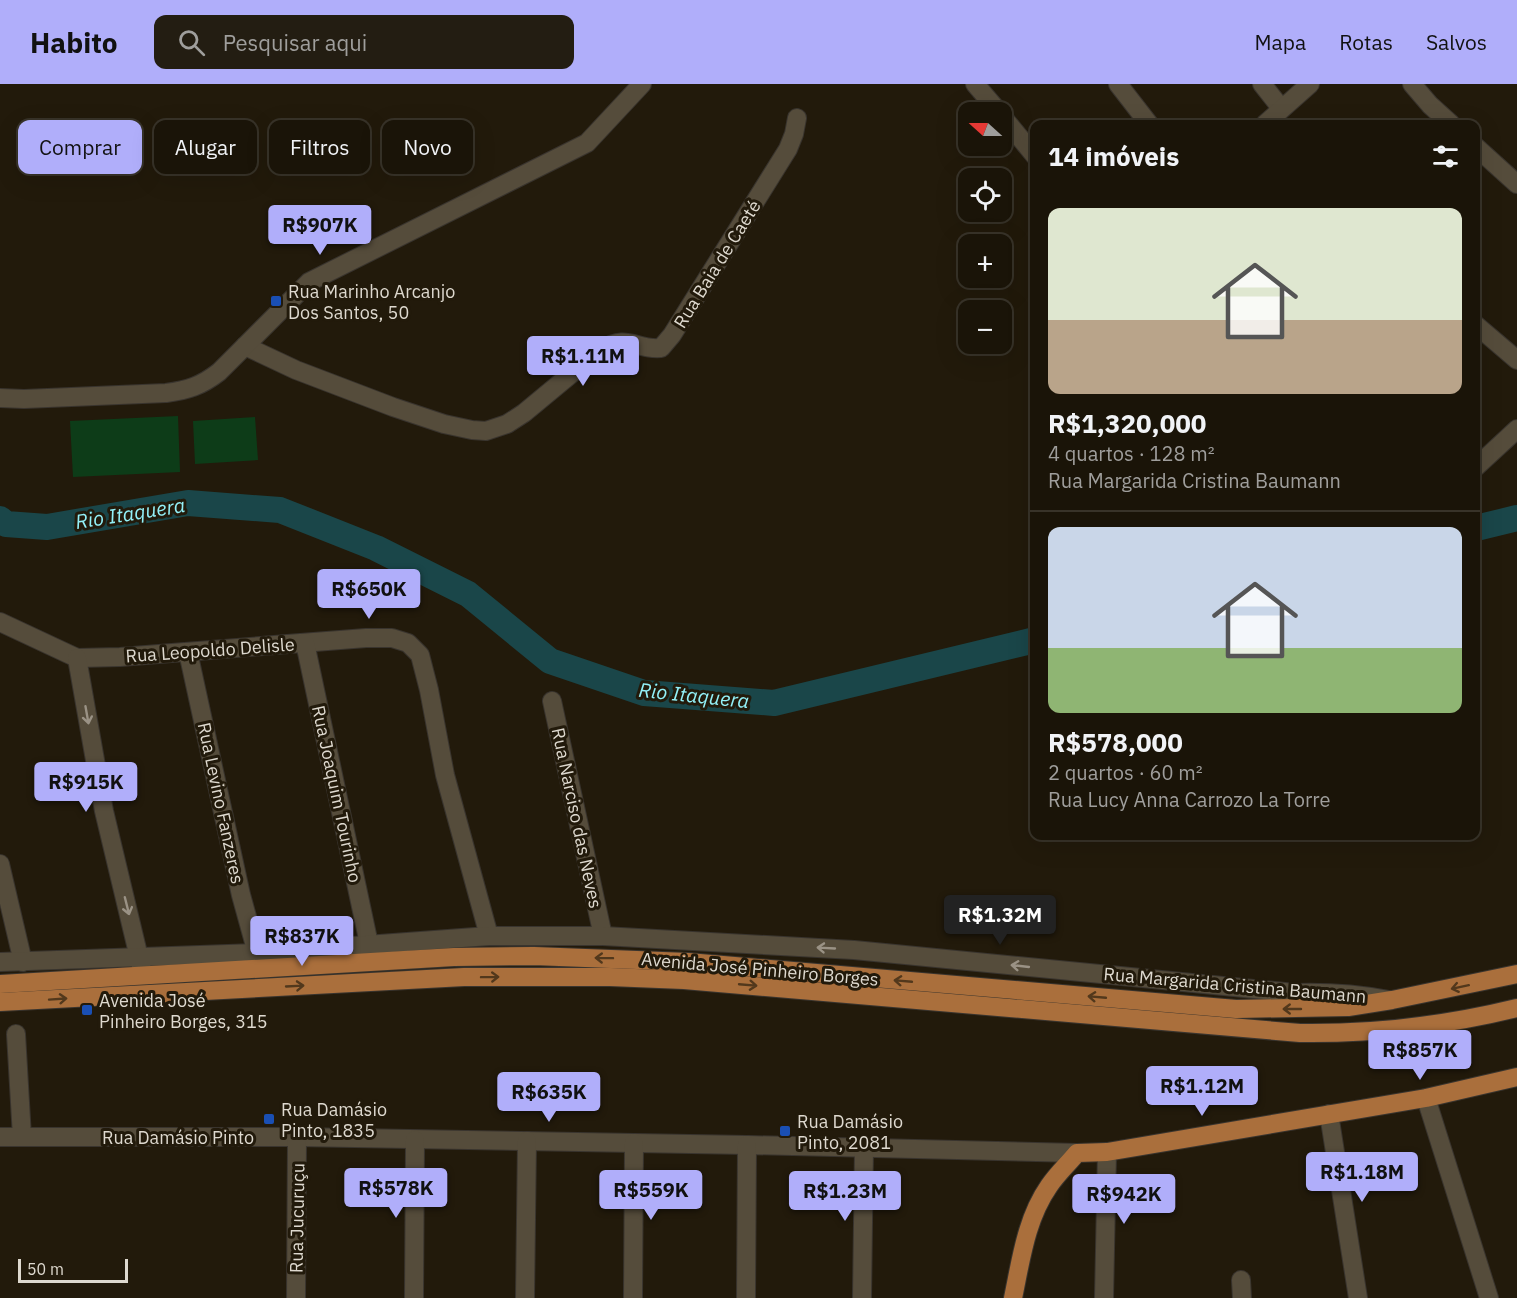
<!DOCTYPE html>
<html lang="pt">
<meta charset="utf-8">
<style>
:root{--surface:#1a1408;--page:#231d12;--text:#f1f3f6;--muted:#9f9e9c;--line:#383329;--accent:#b0aefa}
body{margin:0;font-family:"IBM Plex Sans",sans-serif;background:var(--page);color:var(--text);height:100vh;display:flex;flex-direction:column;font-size:22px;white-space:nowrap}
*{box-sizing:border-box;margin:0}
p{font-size:20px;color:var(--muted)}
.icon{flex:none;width:33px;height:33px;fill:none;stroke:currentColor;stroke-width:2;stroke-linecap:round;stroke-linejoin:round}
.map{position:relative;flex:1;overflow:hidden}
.panel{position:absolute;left:1030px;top:36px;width:450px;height:720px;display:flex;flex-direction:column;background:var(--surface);border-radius:12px;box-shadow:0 6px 24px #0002,0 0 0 2px var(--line)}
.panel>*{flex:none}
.guide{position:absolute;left:18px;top:36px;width:570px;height:54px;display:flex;gap:12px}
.needle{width:39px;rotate:291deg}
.controls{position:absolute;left:958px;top:18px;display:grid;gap:12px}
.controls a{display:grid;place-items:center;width:54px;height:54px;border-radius:12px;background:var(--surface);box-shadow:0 6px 24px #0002,0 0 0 2px var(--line);font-size:30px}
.scale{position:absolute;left:18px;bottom:15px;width:110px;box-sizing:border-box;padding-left:6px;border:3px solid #ded9cf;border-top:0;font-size:16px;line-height:21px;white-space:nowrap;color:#ded9cf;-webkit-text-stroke:4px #221a0b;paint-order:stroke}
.price{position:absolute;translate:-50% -51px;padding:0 14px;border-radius:6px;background:var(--accent);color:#111;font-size:20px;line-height:39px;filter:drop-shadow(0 2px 3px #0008)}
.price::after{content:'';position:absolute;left:50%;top:36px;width:18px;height:14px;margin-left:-9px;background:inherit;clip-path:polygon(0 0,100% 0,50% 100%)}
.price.selected{background:#222;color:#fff}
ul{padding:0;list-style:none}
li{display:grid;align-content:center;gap:12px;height:318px;padding:0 18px}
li+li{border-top:2px solid var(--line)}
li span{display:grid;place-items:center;height:186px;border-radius:12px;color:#555}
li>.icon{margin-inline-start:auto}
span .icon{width:108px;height:108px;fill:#fffc;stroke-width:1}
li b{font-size:26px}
h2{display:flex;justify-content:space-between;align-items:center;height:72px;padding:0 18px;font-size:26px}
.tag{padding:0 21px;border-radius:12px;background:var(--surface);box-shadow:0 6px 24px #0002,0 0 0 2px var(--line);font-size:21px;line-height:54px}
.tag.selected{background:var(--accent);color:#111}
header{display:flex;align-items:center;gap:36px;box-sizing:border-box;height:84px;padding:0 30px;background:var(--accent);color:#111}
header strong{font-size:28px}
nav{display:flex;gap:33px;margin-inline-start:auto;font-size:21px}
.search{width:420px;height:54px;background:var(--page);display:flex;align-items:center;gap:15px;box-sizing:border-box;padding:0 21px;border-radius:12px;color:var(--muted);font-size:22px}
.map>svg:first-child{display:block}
.pitch{fill:#0d3c18}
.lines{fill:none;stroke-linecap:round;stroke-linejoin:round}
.river{stroke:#1a4649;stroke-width:26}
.minor-casing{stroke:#39342e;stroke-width:20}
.major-casing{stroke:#39342e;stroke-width:20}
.minor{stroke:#554c3b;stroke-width:18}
.major{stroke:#aa6f3c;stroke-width:18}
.oneway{stroke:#9a9285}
.oneway2{stroke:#52381c}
.transit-dot{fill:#1a4fb4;stroke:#221a0b;stroke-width:2}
.labels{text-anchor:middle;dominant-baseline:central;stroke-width:6;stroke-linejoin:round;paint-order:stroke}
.street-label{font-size:18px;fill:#ded9cf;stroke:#221a0b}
.poi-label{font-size:18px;fill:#ded9cf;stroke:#221a0b;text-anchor:start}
.water-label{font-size:20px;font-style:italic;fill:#93f1f8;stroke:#221a0b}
</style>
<header>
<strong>Habito</strong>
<div class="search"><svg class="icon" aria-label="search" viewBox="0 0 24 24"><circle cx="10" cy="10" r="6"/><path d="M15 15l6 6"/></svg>Pesquisar aqui</div>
<nav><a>Mapa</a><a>Rotas</a><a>Salvos</a></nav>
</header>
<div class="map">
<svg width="1517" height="1214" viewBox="0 0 1517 1214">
<rect width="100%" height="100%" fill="#221a0b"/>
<!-- pitch -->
<g class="pitch">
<polygon points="178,332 180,388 73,393 70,337"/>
<polygon points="255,333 258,376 195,380 193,337"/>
</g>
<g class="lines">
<!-- river -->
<g class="river">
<polyline points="0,435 6,440 47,443 188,419 280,426 376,464 468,510 550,577 644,609 774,619 1035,556"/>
<polyline points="1476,444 1517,434"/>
</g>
<!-- minor casing -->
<g class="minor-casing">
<g id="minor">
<polyline points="975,0 999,28"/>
<polyline points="1118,0 1149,40"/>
<polyline points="1262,0 1281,24"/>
<polyline points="1412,0 1430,21 1451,40"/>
<polyline points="1002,32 1035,72"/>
<polyline points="1265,40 1310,0"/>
<polyline points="1476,63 1517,100"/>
<polyline points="1476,241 1517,276"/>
<path d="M245,262L296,286L393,323L444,340L472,346L486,347L507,340L524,329L600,266C630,249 633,266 661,264L672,251L788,65L794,50L797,34"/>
<path d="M0,314L24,315L166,309C188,306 201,302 219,288L309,198L587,59L642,0"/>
<polyline points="1476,383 1517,345"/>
<polyline points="0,538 77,574 120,573 366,554 392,554 408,559 420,571 429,606 445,691 489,852"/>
<polyline points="305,559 369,860"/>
<polyline points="188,568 241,811 257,869"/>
<polyline points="77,574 104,727 142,886"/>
<polyline points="552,617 603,852"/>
<polyline points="0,780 23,878"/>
<path d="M0,878L257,869L489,852H603L854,866L1295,909C1328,908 1357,910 1389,916"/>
<polyline points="16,950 22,1053"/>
<polyline points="1426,1014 1489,1214"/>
<polyline points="1329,1030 1358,1214"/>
<polyline points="0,1053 297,1053 747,1061 1077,1069"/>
<polyline points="1241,1196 1242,1214"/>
<polyline points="296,1214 297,1053"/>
<polyline points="414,1214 415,1056"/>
<polyline points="525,1214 527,1057"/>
<polyline points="633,1214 634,1059"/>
<polyline points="746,1214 747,1061"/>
<polyline points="862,1214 864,1063"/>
<polyline points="1104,1214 1107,1068"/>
</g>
</g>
<!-- major casing -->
<g class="major-casing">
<g id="major">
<polyline points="0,900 454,873 534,872 688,878 1236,925 1348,923 1392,916 1517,890"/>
<path d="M0,918L464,893H610L684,896L1300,949C1376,950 1444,942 1517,924"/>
<path d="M1013,1214C1021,1176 1026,1135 1049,1102C1057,1090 1068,1080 1077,1069L1107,1068L1426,1014L1517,993"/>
</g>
</g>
<!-- minor -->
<use href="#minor" class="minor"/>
<!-- major -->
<use href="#major" class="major"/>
</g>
<!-- one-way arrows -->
<defs><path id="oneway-shaft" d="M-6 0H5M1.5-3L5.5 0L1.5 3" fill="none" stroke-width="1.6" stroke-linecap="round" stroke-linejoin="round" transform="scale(1.5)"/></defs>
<g class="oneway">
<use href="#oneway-shaft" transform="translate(87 631) rotate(80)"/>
<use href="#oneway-shaft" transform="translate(127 822) rotate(76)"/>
<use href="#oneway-shaft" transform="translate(826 864) rotate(-177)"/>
<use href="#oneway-shaft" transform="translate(1020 882) rotate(-174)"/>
</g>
<g class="oneway2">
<use href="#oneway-shaft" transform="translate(604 874) rotate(-179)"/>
<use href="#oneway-shaft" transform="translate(490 893) rotate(-1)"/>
<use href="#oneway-shaft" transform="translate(903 897) rotate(-175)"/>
<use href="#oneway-shaft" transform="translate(748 901) rotate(5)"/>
<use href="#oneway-shaft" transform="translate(295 902) rotate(-3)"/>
<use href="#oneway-shaft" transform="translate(1460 903) rotate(168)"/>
<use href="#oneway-shaft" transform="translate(1097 913) rotate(-175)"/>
<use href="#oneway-shaft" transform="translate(58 915) rotate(-4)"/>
<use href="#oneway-shaft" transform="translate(1292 925) rotate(180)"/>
</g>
<!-- markers -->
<g class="transit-dot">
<rect x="270" y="211" width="12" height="12" rx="3"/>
<rect x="81" y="920" width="12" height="12" rx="3"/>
<rect x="263" y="1029" width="12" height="12" rx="3"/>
<rect x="779" y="1041" width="12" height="12" rx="3"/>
</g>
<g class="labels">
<!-- street labels -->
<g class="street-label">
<text transform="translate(717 180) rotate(-58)">Rua Baia de Caeté</text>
<text transform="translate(210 566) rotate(-4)">Rua Leopoldo Delisle</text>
<text transform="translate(337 710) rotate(78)">Rua Joaquim Tourinho</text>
<text transform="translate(221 719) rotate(78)">Rua Levino Fanzeres</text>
<text transform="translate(577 734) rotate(78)">Rua Narciso das Neves</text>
<text transform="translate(760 885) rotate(5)">Avenida José Pinheiro Borges</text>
<text transform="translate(1235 901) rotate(5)">Rua Margarida Cristina Baumann</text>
<text x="178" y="1053">Rua Damásio Pinto</text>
<text transform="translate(297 1134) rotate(-89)">Rua Jucuruçu</text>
</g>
<!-- poi labels -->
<g class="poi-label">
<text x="288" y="207">Rua Marinho Arcanjo<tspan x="288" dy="21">Dos Santos, 50</tspan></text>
<text x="99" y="916">Avenida José<tspan x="99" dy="21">Pinheiro Borges, 315</tspan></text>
<text x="281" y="1025">Rua Damásio<tspan x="281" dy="21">Pinto, 1835</tspan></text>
<text x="797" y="1037">Rua Damásio<tspan x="797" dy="21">Pinto, 2081</tspan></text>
</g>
<!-- water labels -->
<g class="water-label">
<text transform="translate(130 429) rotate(-9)">Rio Itaquera</text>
<text transform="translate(694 611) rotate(6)">Rio Itaquera</text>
</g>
</g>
</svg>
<div class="controls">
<a><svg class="needle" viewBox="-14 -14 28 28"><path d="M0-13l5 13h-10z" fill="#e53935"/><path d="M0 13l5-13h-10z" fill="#9f9e9c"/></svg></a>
<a><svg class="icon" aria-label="locate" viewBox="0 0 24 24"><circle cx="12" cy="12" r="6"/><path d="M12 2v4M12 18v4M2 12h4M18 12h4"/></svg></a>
<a>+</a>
<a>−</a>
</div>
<div class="scale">50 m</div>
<b class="price" style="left:320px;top:172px">R$907K</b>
<b class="price" style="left:583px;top:303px">R$1.11M</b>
<b class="price" style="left:369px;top:536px">R$650K</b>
<b class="price" style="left:86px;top:729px">R$915K</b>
<b class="price selected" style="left:1000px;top:862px">R$1.32M</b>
<b class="price" style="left:302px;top:883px">R$837K</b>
<b class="price" style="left:1420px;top:997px">R$857K</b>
<b class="price" style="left:1202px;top:1033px">R$1.12M</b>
<b class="price" style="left:549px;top:1039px">R$635K</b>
<b class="price" style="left:1362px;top:1119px">R$1.18M</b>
<b class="price" style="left:396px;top:1135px">R$578K</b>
<b class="price" style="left:651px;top:1137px">R$559K</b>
<b class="price" style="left:845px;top:1138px">R$1.23M</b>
<b class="price" style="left:1124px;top:1141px">R$942K</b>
<div class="guide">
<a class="tag selected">Comprar</a>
<a class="tag">Alugar</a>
<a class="tag">Filtros</a>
<a class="tag">Novo</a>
</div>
<section class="panel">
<h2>14 imóveis<svg class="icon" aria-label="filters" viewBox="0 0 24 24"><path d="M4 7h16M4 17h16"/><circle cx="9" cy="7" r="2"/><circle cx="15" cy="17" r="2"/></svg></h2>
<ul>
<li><span style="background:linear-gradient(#dfe7d0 60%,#b9a48a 0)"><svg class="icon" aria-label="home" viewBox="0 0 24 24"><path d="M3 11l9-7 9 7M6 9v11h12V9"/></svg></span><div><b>R$1,320,000</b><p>4 quartos · 128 m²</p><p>Rua Margarida Cristina Baumann</p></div></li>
<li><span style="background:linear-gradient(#c9d6e8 65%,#8fb573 0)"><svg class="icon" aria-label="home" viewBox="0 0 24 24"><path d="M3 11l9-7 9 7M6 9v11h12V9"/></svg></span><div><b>R$578,000</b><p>2 quartos · 60 m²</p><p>Rua Lucy Anna Carrozo La Torre</p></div></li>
</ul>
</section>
</div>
